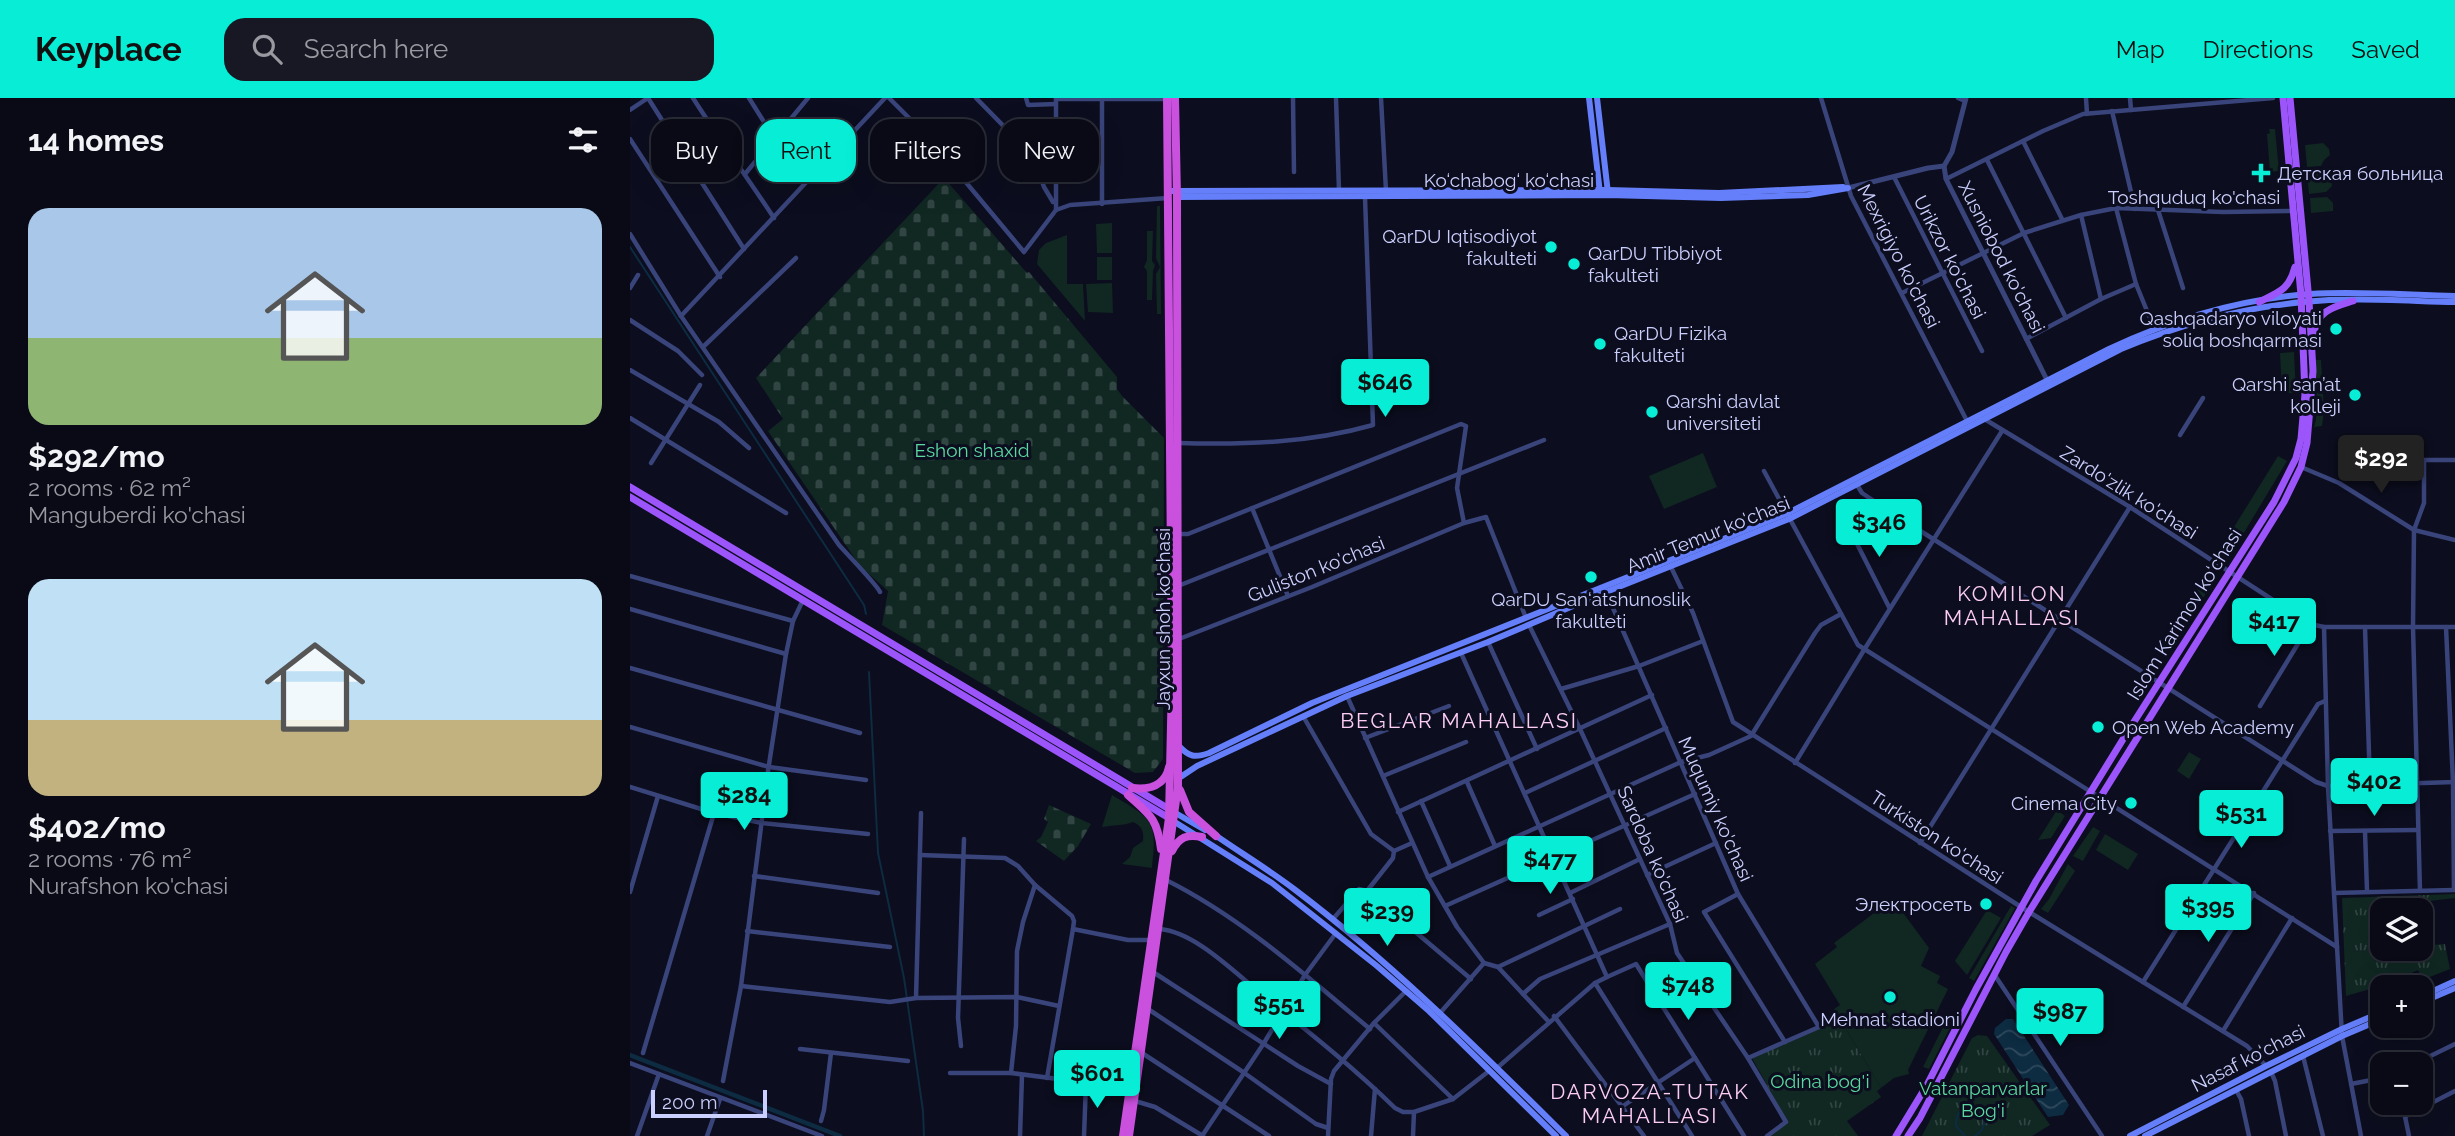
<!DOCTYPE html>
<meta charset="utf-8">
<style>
:root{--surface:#090a16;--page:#171823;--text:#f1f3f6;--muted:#999aa1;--line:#292b35;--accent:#07edd6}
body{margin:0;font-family:Raleway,sans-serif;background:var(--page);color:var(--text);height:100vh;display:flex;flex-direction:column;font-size:26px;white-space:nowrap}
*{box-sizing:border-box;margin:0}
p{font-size:23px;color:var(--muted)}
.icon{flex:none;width:38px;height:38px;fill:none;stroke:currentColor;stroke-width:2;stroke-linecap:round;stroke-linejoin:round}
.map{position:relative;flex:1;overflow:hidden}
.sheet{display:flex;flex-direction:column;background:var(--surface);width:630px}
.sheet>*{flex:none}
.banner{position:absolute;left:21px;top:21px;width:665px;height:63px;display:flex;gap:14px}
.controls{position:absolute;left:1740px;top:800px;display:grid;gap:14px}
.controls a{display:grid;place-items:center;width:63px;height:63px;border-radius:14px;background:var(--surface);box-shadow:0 7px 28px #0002,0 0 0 2px var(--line);font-size:35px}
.scale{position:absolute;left:21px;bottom:18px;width:116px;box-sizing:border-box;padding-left:7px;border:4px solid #cbcffd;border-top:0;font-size:19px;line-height:24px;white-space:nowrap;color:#cbcffd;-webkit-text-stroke:5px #0c0d1e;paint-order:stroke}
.price{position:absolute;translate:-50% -60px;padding:0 16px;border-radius:7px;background:var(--accent);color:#111;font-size:23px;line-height:46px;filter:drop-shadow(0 2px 4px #0008)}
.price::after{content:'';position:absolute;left:50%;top:42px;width:21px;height:16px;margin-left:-10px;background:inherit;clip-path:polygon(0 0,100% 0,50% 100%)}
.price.selected{background:#222;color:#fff}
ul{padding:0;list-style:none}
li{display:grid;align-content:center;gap:14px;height:371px;padding:0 28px}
li span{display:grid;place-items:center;height:217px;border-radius:21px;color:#555}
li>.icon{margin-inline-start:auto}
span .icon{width:126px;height:126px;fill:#fffc;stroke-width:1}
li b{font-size:30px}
h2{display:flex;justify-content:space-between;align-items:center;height:84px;padding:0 28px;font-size:30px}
.chip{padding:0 24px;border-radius:21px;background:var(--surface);box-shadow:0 7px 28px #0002,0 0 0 2px var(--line);font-size:24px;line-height:63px}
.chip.selected{background:var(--accent);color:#111}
header{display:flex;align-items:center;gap:42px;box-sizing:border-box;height:98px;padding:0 35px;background:var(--accent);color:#111}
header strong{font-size:33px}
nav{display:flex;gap:38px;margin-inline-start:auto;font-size:24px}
.search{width:490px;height:63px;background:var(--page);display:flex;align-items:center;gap:18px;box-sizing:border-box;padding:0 24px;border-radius:21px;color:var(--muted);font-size:26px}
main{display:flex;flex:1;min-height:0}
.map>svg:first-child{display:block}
.green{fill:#102722}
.cemetery{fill:url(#cemetery-stones)}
.park{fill:url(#park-tufts)}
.water{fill:url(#water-waves)}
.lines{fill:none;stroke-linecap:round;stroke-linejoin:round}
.stream{stroke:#0d2b41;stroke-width:2}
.canal{stroke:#0d2b41;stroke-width:4.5}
.minor{stroke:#39447b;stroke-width:4.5}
.tertiary{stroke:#39447b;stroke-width:5}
.secondary{stroke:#657ffa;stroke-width:6}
.primary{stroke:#9b55fa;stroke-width:7}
.trunk{stroke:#ca50de;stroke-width:8}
.poi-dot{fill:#07edd6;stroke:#0c0d1e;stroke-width:2.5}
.labels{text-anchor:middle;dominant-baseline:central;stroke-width:6;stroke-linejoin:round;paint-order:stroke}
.poi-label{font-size:19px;fill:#cbcffd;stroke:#0c0d1e;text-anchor:start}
.street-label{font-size:19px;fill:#cbcffd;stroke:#0c0d1e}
.park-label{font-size:19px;fill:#5adaa0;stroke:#0c0d1e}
.neighbourhood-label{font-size:21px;letter-spacing:2px;fill:#fdcdf5;stroke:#0c0d1e}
</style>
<header>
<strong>Keyplace</strong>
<div class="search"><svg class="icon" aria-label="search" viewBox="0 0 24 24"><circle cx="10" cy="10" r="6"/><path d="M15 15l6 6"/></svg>Search here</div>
<nav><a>Map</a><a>Directions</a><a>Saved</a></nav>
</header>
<main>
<section class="sheet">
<h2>14 homes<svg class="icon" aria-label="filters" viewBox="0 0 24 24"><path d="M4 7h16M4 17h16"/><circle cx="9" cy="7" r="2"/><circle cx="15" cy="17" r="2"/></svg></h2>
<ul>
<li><span style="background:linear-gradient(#a9c7e8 60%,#8fb573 0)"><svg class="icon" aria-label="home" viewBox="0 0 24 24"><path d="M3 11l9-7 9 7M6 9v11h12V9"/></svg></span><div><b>$292/mo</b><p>2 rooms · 62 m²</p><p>Manguberdi ko'chasi</p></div></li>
<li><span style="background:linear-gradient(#bfe0f5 65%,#c2b280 0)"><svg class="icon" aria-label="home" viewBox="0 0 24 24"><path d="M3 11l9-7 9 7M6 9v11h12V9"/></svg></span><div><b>$402/mo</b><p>2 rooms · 76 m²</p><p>Nurafshon ko'chasi</p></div></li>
</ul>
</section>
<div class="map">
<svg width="1825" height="1038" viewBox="0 0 1825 1038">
<defs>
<pattern id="cemetery-stones" width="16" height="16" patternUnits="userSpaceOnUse" patternTransform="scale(1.75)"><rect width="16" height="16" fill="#102722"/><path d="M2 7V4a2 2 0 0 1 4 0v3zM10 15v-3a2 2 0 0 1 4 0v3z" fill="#314543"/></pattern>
<pattern id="park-tufts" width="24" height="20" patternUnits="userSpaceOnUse" patternTransform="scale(1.75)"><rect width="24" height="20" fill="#102722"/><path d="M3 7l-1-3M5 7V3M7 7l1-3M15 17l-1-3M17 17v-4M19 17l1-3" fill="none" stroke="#314543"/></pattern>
<pattern id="water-waves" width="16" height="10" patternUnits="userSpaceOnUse" patternTransform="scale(1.75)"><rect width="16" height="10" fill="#0d2b41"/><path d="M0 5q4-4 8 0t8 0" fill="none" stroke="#2f495d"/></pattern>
</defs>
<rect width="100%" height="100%" fill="#0c0d1e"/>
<!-- green -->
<g class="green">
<polygon points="1639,31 1645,31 1649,73 1640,74 1637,36 1640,35"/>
<polygon points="1693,45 1699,51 1700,57 1694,62 1691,68 1677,69 1675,47"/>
<polygon points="1691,72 1694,79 1701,81 1702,88 1696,94 1679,96 1677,74"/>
<polygon points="1697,99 1703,105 1703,113 1681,115 1680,100"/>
<polygon points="527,108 530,108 531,216 527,216 526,176 530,169 526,160"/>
<polygon points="482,125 482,155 467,155 466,126"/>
<polygon points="517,133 523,133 522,163 525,167 523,173 522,202 517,202 517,173 514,169 517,162"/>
<polygon points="437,137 437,186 453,186 455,223 407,166 409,152 416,145"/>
<rect x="467" y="159" width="15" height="23"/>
<polygon points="482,185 483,215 458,214 456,186"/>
<polygon points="1664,254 1666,295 1652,295 1650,255"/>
<path d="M1685,262H1691L1694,313L1692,328L1684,329C1690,316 1685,279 1685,262Z"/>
<polygon points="1073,355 1087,389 1034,411 1019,378"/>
<polygon points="1648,358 1657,363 1597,463 1588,458 1588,455"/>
<polygon points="1567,490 1577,494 1559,522 1550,517"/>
<polygon points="1559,654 1571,661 1559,681 1547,673"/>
<path d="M482,697C522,721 528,722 522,770L492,766L500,759L503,750L513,743C514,733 512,728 503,724C493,728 483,727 472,729Z"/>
<polygon points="1427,712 1435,718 1421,740 1408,742"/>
<polygon points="1463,729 1470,733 1453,763 1443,758"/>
<polygon points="1475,736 1508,756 1498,772 1466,752"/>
<polygon points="1438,766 1445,773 1418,815 1411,811 1419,801"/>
<polygon points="1263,801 1299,850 1291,868 1310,878 1307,885 1318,891 1278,972 1279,976 1264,980 1251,990 1204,911 1210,907 1185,866 1207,849 1204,845"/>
<polygon points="1381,808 1385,810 1344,883 1339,880"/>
<polygon points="1357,812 1371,820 1337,877 1325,863"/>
<polygon points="1317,921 1323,924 1299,971 1293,969"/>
</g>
<!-- cemetery -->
<g class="cemetery">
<polygon points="314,80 397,175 399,174 487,279 487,291 493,299 534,340 533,661 523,674 505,675 252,527 258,493 230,468 138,333 153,321 126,280"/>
<polygon points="419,707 461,726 448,748 434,763 406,743 411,739 418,724 414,721"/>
</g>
<!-- park -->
<g class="park">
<polygon points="1825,796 1825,800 1782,805 1782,812 1752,812 1752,850 1790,850 1790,848 1815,846 1820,871 1792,882 1788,872 1754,887 1716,898 1712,800"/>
<polygon points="1211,923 1251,990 1247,993 1251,999 1217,1023 1228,1038 1140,1038 1158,1025 1122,960 1188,931"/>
<polygon points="1348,937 1357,938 1420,1027 1402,1038 1292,1038 1342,940"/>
</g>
<!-- water -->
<polygon class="water" points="1376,921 1383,921 1439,1007 1433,1017 1418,1019 1364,936 1365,930"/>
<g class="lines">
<!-- stream -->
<g class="stream">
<polyline points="0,149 234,507 236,516"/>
<polyline points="239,574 248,755 274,880 293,1013 294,1038"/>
<path d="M1335,1038L1326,1028C1325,993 1374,1019 1345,1038"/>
</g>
<!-- canal -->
<polyline class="canal" points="0,957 210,1038"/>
<!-- minor -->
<g class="minor">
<polyline points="18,0 114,151"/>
<path d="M63,0C89,41 117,79 144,120"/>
<polyline points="119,0 144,40"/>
<polyline points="259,0 299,40 394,154 426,112 426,0"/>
<polyline points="346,0 403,58 414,89 423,104"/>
<polyline points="396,0 398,7 426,6"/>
<polyline points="663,0 664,74"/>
<polyline points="706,0 709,93"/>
<polyline points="751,0 756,93"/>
<polyline points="1191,0 1221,98 1337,323"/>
<polyline points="1328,0 1335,3"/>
<polyline points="1456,0 1457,16"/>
<polyline points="1500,0 1501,12"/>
<polyline points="426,1 537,1"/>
<polyline points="472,1 472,106"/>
<polyline points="0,12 18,0"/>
<polyline points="1482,13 1505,111"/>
<polyline points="0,41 90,179"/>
<polyline points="1393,43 1432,121"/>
<polyline points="1357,62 1436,220"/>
<polyline points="115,76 178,0"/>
<polyline points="1264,79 1352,253"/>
<polyline points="1316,81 1413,33 1453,16 1643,0"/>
<polyline points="1486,110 1506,186 1524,230"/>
<polyline points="426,112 440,107 538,100"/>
<polyline points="1528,112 1553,190"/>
<polyline points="1451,117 1471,201"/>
<path d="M0,136L51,218L209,447C217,456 247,487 250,494"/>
<polyline points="0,190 8,177"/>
<polyline points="1272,195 1394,135 1451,117 1486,110 1593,114 1663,113"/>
<polyline points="51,218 255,0"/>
<polyline points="0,222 48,253 72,277"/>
<polyline points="1396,241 1471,201 1506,186"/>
<polyline points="73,249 166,160"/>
<polyline points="0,272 89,324 119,350"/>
<polyline points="0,320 156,415"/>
<polyline points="1356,322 1500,409 1680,526 1694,529 1825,529"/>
<polyline points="1550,337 1573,300"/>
<path d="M548,345C614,347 680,345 743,327L735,99"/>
<polyline points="21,365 70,287"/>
<polyline points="1671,369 1709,385 1784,432 1825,442"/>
<polyline points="1134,373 1228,547 1707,849"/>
<polyline points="1227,387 1232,395 1259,413 1686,684 1698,688 1825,684"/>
<polyline points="622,410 658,498"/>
<polyline points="1216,424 1259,509"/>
<polyline points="548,436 558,436 831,326 836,328 827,390 834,425"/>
<polyline points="1041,469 1063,515 1103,624 1391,809 1617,948 1636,968"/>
<polyline points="0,478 163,523"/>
<polyline points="548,488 914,342"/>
<polyline points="976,494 1108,796 1189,929 1118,960"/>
<polyline points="0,511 156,556"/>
<polyline points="899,527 950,631 1040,826 1047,855 1118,960 1156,1024 1137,1038"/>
<polyline points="1694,529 1698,688 1712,938 1731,1038"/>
<polyline points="1735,529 1740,687"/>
<polyline points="1816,529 1823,684 1824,792"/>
<polyline points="549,541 682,489 834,425 856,419 896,520"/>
<polyline points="858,544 907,651"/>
<polyline points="831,555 977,879 965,885 867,970"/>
<polyline points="0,570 230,635"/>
<polyline points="931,591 1009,568 1073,543"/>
<polyline points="717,598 798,779 827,829 854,865 868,869 919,924"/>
<polyline points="1630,608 1680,526"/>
<polyline points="673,618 741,736 764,753 782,745"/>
<polyline points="0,629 139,669 236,682"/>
<polyline points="735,640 819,608"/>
<polyline points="1165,665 1234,552 1372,333"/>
<polyline points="753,678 836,644"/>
<polyline points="837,684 865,748"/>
<polyline points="0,689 84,715 132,725 238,736"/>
<polyline points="895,695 1036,630"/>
<polyline points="791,703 820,768"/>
<polyline points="768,714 1022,597"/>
<polyline points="1700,733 1788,732"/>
<polyline points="1735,733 1737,793"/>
<polyline points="1290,745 1500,409"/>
<polyline points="764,753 763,760 737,793 841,881"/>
<polyline points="290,757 375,760 388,768 405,787 442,818 444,823 443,831 417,980"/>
<polyline points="1017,777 1086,745"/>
<polyline points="124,778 248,795"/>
<polyline points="798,779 1051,664 1079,657 1121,638 1185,535 1191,527 1211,516"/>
<path d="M536,782C612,820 675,877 740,931"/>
<polyline points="1790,793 1783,529 1784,432 1794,405 1794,362 1825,362"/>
<polyline points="0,794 28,698"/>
<polyline points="940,795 1010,761"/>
<polyline points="1704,795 1824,792"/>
<polyline points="1108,796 1074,814 1155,944"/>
<polyline points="815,808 1065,696"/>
<polyline points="909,817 943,801"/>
<polyline points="703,821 729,791 737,793"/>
<polyline points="443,831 498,842 521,842"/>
<path d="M530,831C564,834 602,872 629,894C675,931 722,968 765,1010L773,1014H784L823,1001L859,973"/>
<polyline points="117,833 260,849"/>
<polyline points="868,869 990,811"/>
<polyline points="523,874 668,968 701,986"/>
<polyline points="1364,876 1472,1038"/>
<polyline points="977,879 1006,866 1114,1038"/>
<polyline points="1513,884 1688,606 1695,603"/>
<polyline points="965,885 1062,1038"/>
<polyline points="111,888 260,904 286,900 387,899 429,908"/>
<polyline points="893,896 910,881 1040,826"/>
<polyline points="286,900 291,715"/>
<polyline points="1553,909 1624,795"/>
<polyline points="518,911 613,974 686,1026 698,1030"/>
<polyline points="810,915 854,865"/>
<polyline points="924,918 1014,1038"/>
<polyline points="744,925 823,1001"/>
<polyline points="1593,933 1662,820"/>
<polyline points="331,948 328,920 334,741"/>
<polyline points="170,951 278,963"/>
<polyline points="13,955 84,715"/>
<polyline points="512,955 639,1038"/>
<polyline points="1673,958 1693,1038"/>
<polyline points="0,965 192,1038"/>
<polyline points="1784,966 1825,946"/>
<polyline points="1641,974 1645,983 1656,1038"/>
<polyline points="320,975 381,975 499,990"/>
<polyline points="381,975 386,928 387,853 393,824 405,787"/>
<polyline points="93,983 111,888 138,673 156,556 163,523 173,502"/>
<polyline points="1721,986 1752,980"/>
<polyline points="1606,992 1611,1001 1619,1038"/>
<polyline points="505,1003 525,1009 573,1038"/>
<polyline points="1772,1004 1779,1038"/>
<polyline points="993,1008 1065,960"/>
<polyline points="1776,1018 1825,993"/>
<polyline points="191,1023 194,1012 201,955"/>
<polyline points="7,1038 29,976"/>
<polyline points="77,1038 90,1001"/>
<polyline points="390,1038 392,977"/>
<polyline points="454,1038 456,985"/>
<polyline points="572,1038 634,945 675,877 706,835"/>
<polyline points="698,1038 701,981 704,973 744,925 776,893"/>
<polyline points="741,1038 745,991"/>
<polyline points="783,1038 784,1014"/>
</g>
<!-- tertiary -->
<g class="tertiary">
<polyline points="1336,0 1322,54 1314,68 1316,81 1418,284"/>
<polyline points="1218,90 1298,70 1314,68"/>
</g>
<!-- secondary -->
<g class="secondary">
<polyline points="959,0 970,95"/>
<polyline points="967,0 978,95"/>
<polyline points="539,93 978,92 1089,95 1213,89"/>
<polyline points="546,99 978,97 1091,100 1178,97 1218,90"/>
<path d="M549,648C559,659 565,660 579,655L682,605L1156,416L1479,251C1541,222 1611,201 1680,196C1728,193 1777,197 1825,198"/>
<path d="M549,680L567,668L717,598L858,544L976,494L1159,421L1491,251C1548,227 1611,210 1673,204C1723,199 1775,203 1825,204"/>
<polyline points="542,713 575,732"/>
<polyline points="540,721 642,785 747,868 799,913 926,1038"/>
<path d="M585,737C611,755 639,772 664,791C762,865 849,952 936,1038"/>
<polyline points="1790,899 1825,883"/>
<polyline points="1790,905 1825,890"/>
<polyline points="1500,1038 1636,968 1712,931 1752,914"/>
<polyline points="1515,1038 1712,938 1752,921"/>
</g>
<!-- primary -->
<g class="primary">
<path d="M1629,204C1649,194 1659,192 1665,169"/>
<path d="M1684,234C1688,212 1704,209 1723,203"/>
<polyline points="0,389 539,711"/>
<polyline points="0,399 539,720"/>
<polyline points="1266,1038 1297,987 1346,891 1406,783 1495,638 1644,404 1666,360 1671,341 1675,296 1671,197 1653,0"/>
<polyline points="1278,1038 1290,1020 1376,854 1399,814 1654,404 1671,369 1677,345 1683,273 1679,203 1660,0"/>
</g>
<!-- trunk -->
<g class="trunk">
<path d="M502,690C519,692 535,688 539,669"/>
<polyline points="550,692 559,714 586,738"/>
<path d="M498,697C520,717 527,720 531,751"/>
<path d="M542,753C549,739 557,736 572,739"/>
<polyline points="493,1038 539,720 542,581 537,0"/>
<polyline points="499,1038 548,688 547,99 545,0"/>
</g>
</g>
<!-- markers -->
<g class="poi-dot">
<path d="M1627.5 64.5h7v7h7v7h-7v7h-7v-7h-7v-7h7z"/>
<circle cx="921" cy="149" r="7"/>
<circle cx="944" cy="166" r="7"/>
<circle cx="1706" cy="231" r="7"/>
<circle cx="970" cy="246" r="7"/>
<circle cx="1725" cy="297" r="7"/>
<circle cx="1022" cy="314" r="7"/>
<circle cx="961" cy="479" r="7"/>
<circle cx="1468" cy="629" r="7"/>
<circle cx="1501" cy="705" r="7"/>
<circle cx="1356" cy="806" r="7"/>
<circle cx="1260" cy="899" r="7"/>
</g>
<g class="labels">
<!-- poi labels -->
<g class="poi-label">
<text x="1647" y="75">Детская больница</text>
<text x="907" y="138" text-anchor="end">QarDU Iqtisodiyot<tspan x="907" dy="22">fakulteti</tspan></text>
<text x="958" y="155">QarDU Tibbiyot<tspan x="958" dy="22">fakulteti</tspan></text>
<text x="1692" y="220" text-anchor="end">Qashqadaryo viloyati<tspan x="1692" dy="22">soliq boshqarmasi</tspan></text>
<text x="984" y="235">QarDU Fizika<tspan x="984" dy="22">fakulteti</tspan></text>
<text x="1711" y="286" text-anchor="end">Qarshi san’at<tspan x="1711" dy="22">kolleji</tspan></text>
<text x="1036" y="303">Qarshi davlat<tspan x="1036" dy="22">universiteti</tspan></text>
<text x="961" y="501" text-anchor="middle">QarDU San‘atshunoslik<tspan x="961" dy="22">fakulteti</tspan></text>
<text x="1482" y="629">Open Web Academy</text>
<text x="1487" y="705" text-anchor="end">Cinema City</text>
<text x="1342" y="806" text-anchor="end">Электросеть</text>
<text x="1260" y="921" text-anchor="middle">Mehnat stadioni</text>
</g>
<!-- street labels -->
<g class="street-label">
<text x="879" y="82">Ko‘chabog‘ ko‘chasi</text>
<text x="1564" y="99">Toshquduq ko'chasi</text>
<text transform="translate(1269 158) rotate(63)">Mexrigiyo ko'chasi</text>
<text transform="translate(1320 159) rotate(63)">Urikzor ko'chasi</text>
<text transform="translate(1372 159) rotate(63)">Xusniobod ko'chasi</text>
<text transform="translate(1499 394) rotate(32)">Zardo'zlik ko'chasi</text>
<text transform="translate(1078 436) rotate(-22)">Amir Temur ko'chasi</text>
<text transform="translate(686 471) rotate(-22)">Guliston ko'chasi</text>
<text transform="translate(1554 516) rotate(-58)">Islom Karimov ko‘chasi</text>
<text transform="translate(533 521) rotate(-90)">Jayxun shoh ko'chasi</text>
<text transform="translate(1086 711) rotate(66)">Muqumiy ko'chasi</text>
<text transform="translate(1307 739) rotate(33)">Turkiston ko'chasi</text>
<text transform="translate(1023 756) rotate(66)">Sardoba ko'chasi</text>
<text transform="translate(1618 960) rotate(-27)">Nasaf ko‘chasi</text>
</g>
<!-- park labels -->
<g class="park-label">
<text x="342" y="352">Eshon shaxid</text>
<text x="1190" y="983">Odina bog'i</text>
<text x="1353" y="990">Vatanparvarlar<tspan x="1353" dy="22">Bog'i</tspan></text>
</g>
<!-- neighbourhood labels -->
<g class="neighbourhood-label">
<text x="1382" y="495">KOMILON<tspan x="1382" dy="24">MAHALLASI</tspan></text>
<text x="829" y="622">BEGLAR MAHALLASI</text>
<text x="1020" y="993">DARVOZA-TUTAK<tspan x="1020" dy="24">MAHALLASI</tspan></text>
</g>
</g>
</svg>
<div class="controls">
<a><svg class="icon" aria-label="layers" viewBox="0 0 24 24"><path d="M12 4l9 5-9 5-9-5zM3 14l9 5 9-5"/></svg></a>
<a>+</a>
<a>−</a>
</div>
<div class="scale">200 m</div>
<b class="price" style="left:755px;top:321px">$646</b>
<b class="price selected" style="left:1751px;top:397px">$292</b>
<b class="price" style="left:1249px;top:461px">$346</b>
<b class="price" style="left:1644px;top:560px">$417</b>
<b class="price" style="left:1744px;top:720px">$402</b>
<b class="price" style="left:114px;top:734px">$284</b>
<b class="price" style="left:1611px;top:752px">$531</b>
<b class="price" style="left:920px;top:798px">$477</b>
<b class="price" style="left:1578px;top:846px">$395</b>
<b class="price" style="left:757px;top:850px">$239</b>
<b class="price" style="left:1058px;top:924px">$748</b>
<b class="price" style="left:649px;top:943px">$551</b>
<b class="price" style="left:1430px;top:950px">$987</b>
<b class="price" style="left:467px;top:1012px">$601</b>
<div class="banner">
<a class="chip">Buy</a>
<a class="chip selected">Rent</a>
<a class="chip">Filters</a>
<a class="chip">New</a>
</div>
</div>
</main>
